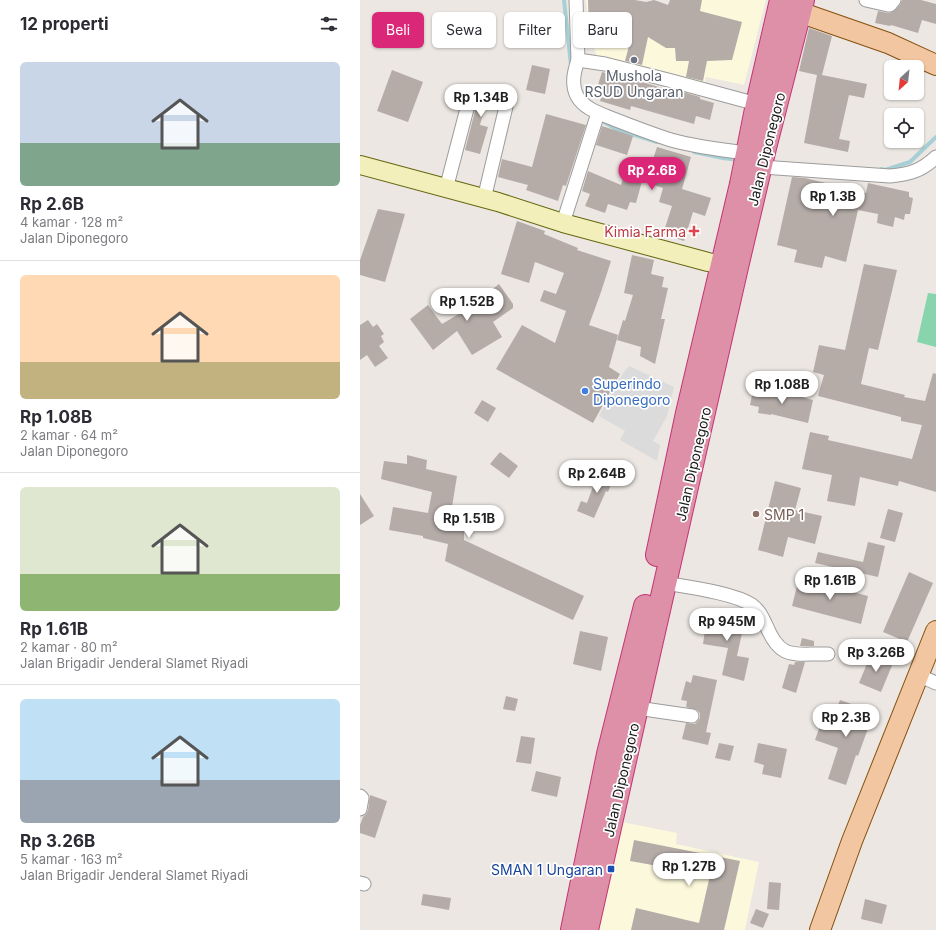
<!DOCTYPE html>
<html lang="id">
<meta charset="utf-8">
<style>
:root{--surface:#fff;--page:#f2f2f3;--text:#2b2b33;--muted:#7c7c81;--line:#e1e1e2;--accent:#db2777}
body{margin:0;font-family:Inter,sans-serif;background:var(--page);color:var(--text);height:100vh;display:flex;flex-direction:column;font-size:15px;white-space:nowrap}
*{box-sizing:border-box;margin:0}
p{font-size:13px;color:var(--muted)}
.icon{flex:none;width:22px;height:22px;fill:none;stroke:currentColor;stroke-width:2;stroke-linecap:round;stroke-linejoin:round}
.map{position:relative;flex:1;overflow:hidden}
.panel{display:flex;flex-direction:column;background:var(--surface);width:360px}
.panel>*{flex:none}
.banner{position:absolute;left:12px;top:12px;width:380px;height:36px;display:flex;gap:8px}
.needle{width:26px;rotate:207deg}
.fabs{position:absolute;left:524px;top:60px;display:grid;gap:8px}
.fabs a{display:grid;place-items:center;width:40px;height:40px;border-radius:6px;background:var(--surface);box-shadow:0 1px 3px #0004;font-size:20px}
.price{position:absolute;translate:-50% -34px;padding:0 9px;border-radius:14px;background:#fff;color:#222;font-size:13px;line-height:26px;filter:drop-shadow(0 1px 2px #0008)}
.price::after{content:'';position:absolute;left:50%;top:24px;width:12px;height:9px;margin-left:-6px;background:inherit;clip-path:polygon(0 0,100% 0,50% 100%)}
.price.selected{background:var(--accent);color:#fff}
ul{padding:0;list-style:none}
li{display:grid;align-content:center;gap:8px;height:212px;padding:0 20px}
li+li{border-top:1px solid var(--line)}
li span{display:grid;place-items:center;height:124px;border-radius:6px;color:#555}
li>.icon{margin-inline-start:auto}
span .icon{width:72px;height:72px;fill:#fffc;stroke-width:1}
li b{font-size:17px}
h2{display:flex;justify-content:space-between;align-items:center;height:48px;padding:0 20px;font-size:17px}
.pill{padding:0 14px;border-radius:6px;background:var(--surface);box-shadow:0 1px 3px #0004;font-size:14px;line-height:36px}
.pill.selected{background:var(--accent);color:#fff}
main{display:flex;flex:1;min-height:0}
.map>svg:first-child{display:block}
.education{fill:#fbf8dc}
.pitch{fill:#87d4ad}
.parking{fill:#dbdbdb}
.lines{fill:none;stroke-linecap:round;stroke-linejoin:round}
.stream{stroke:#a6d0d6;stroke-width:4}
.building{fill:#b5aca8}
.street-casing{stroke:#9c9c9c;stroke-width:15}
.secondary-casing{stroke:#66660f;stroke-width:20}
.primary-casing{stroke:#85500e;stroke-width:22}
.highway-casing{stroke:#c53476;stroke-width:24}
.street{stroke:#fff;stroke-width:13}
.secondary{stroke:#f2efba;stroke-width:18}
.primary{stroke:#f2c6a1;stroke-width:20}
.highway{stroke:#dd90a7;stroke-width:22}
.worship-dot{fill:#6b7280;stroke:#fff;stroke-width:1.5}
.health-dot{fill:#e0444e;stroke:#fff;stroke-width:1.5}
.shop-dot{fill:#3f7fe0;stroke:#fff;stroke-width:1.5}
.education-dot{fill:#8d6e63;stroke:#fff;stroke-width:1.5}
.transit-dot{fill:#1a4fb4;stroke:#fff;stroke-width:1.5}
.labels{text-anchor:middle;dominant-baseline:central;stroke-width:3.5;stroke-linejoin:round;paint-order:stroke}
.worship-label{font-size:14px;fill:#5b616d;stroke:#fff}
.street-label{font-size:14px;fill:#1b1b1b;stroke:#fff}
.health-label{font-size:14px;fill:#be3a42;stroke:#fff;text-anchor:end}
.shop-label{font-size:14px;fill:#366cbe;stroke:#fff;text-anchor:start}
.education-label{font-size:14px;fill:#785e54;stroke:#fff;text-anchor:start}
.transit-label{font-size:14px;fill:#164399;stroke:#fff;text-anchor:end}
</style>
<main>
<section class="panel">
<h2>12 properti<svg class="icon" aria-label="filters" viewBox="0 0 24 24"><path d="M4 7h16M4 17h16"/><circle cx="9" cy="7" r="2"/><circle cx="15" cy="17" r="2"/></svg></h2>
<ul>
<li><span style="background:linear-gradient(#c9d6e8 65%,#7fa58c 0)"><svg class="icon" aria-label="home" viewBox="0 0 24 24"><path d="M3 11l9-7 9 7M6 9v11h12V9"/></svg></span><div><b>Rp 2.6B</b><p>4 kamar · 128 m²</p><p>Jalan Diponegoro</p></div></li>
<li><span style="background:linear-gradient(#ffd9b3 70%,#c2b280 0)"><svg class="icon" aria-label="home" viewBox="0 0 24 24"><path d="M3 11l9-7 9 7M6 9v11h12V9"/></svg></span><div><b>Rp 1.08B</b><p>2 kamar · 64 m²</p><p>Jalan Diponegoro</p></div></li>
<li><span style="background:linear-gradient(#dfe7d0 70%,#8fb573 0)"><svg class="icon" aria-label="home" viewBox="0 0 24 24"><path d="M3 11l9-7 9 7M6 9v11h12V9"/></svg></span><div><b>Rp 1.61B</b><p>2 kamar · 80 m²</p><p>Jalan Brigadir Jenderal Slamet Riyadi</p></div></li>
<li><span style="background:linear-gradient(#bfe0f5 65%,#9aa5b1 0)"><svg class="icon" aria-label="home" viewBox="0 0 24 24"><path d="M3 11l9-7 9 7M6 9v11h12V9"/></svg></span><div><b>Rp 3.26B</b><p>5 kamar · 163 m²</p><p>Jalan Brigadir Jenderal Slamet Riyadi</p></div></li>
</ul>
</section>
<div class="map">
<svg width="576" height="930" viewBox="0 0 576 930">
<rect width="100%" height="100%" fill="#ece7e2"/>
<!-- education -->
<g class="education">
<polygon points="226,0 265,0 314,11 316,0 406,0 384,85 346,77 343,93 237,57 229,33"/>
<polygon points="262,822 317,833 316,844 399,862 385,930 238,930"/>
</g>
<!-- pitch -->
<polygon class="pitch" points="568,293 576,294 576,347 557,342"/>
<!-- parking -->
<polygon class="parking" points="269,366 314,387 307,416 293,441 300,445 297,461 260,440 265,431 239,416 263,373"/>
<g class="lines">
<!-- stream -->
<g class="stream">
<polyline points="204,0 211,65"/>
<polyline points="244,122 256,129 297,142"/>
<polyline points="334,152 363,158 379,160"/>
<polyline points="521,169 525,170 550,162 576,137"/>
</g>
</g>
<!-- building -->
<g class="building">
<polygon points="228,0 275,0 286,2 294,0 308,5 310,0 342,0 340,11 382,22 372,60 347,61 343,81 326,77 329,61 316,61 315,48 306,48 288,37 282,65 265,61 269,46 229,33"/>
<polygon points="542,0 561,0 576,4 576,24 562,20 558,33 531,25 530,26 515,23 518,11 528,13 533,12 540,5"/>
<polygon points="449,28 472,36 462,75 507,84 504,98 489,95 479,139 490,141 488,152 444,143 457,75 439,71"/>
<polygon points="172,65 190,69 185,94 166,90"/>
<polygon points="32,70 63,82 48,122 17,111"/>
<polygon points="242,72 279,81 322,94 323,92 340,97 340,99 354,103 350,120 336,116 334,124 271,106 270,110 240,101 243,90 237,88"/>
<polygon points="115,86 141,93 138,107 126,103 120,125 128,127 120,154 105,150 117,103 117,99 113,94"/>
<polygon points="186,114 226,125 206,186 203,185 198,201 166,190 168,185 138,177 142,159 172,167"/>
<polygon points="242,126 273,136 267,155 236,145"/>
<polygon points="297,147 331,157 322,189 351,198 345,216 333,212 324,241 303,234 312,206 299,202 303,188 282,181 276,203 270,202 267,210 248,204 245,213 225,206 230,194 222,191 228,171 261,185 267,166 289,172"/>
<polygon points="432,177 445,178 506,193 508,183 549,192 549,197 553,198 550,214 545,214 544,220 535,217 533,227 517,223 518,214 498,210 486,262 465,256 462,268 434,262 437,250 417,245"/>
<polygon points="18,209 45,214 25,282 0,275 0,260"/>
<polygon points="157,221 185,231 184,234 218,248 217,250 251,261 241,292 229,325 258,335 249,367 260,374 233,423 136,369 162,325 195,343 206,311 180,301 184,290 196,294 204,273 175,262 169,283 141,274"/>
<polygon points="272,255 294,260 291,274 304,277 302,287 308,288 301,319 305,319 295,364 280,356 281,347 257,340 263,320 265,321 273,295 264,293"/>
<polygon points="504,264 537,270 518,350 509,348 501,384 545,395 544,397 565,401 573,373 576,374 576,492 539,481 538,486 500,477 495,506 467,501 472,475 442,469 450,432 469,436 468,440 552,459 562,425 541,421 541,417 458,396 464,375 453,372 459,345 485,350"/>
<polygon points="139,284 153,304 153,308 133,322 142,337 112,355 97,331 73,350 50,319 68,305 82,324 124,299 122,297"/>
<polygon points="8,320 13,327 17,324 24,334 21,336 24,342 19,346 28,358 15,367 7,355 0,360 0,325"/>
<polygon points="403,387 453,400 448,423 411,414 411,415 398,413 399,407 390,405 393,390 402,392"/>
<polygon points="122,400 136,408 128,422 114,413"/>
<polygon points="140,452 158,466 149,478 130,464"/>
<polygon points="47,455 67,460 66,469 97,476 91,513 101,511 100,523 104,524 104,540 224,596 213,620 85,561 88,544 63,538 63,536 29,530 33,507 68,513 72,492 21,479 24,461 47,464"/>
<polygon points="239,470 254,476 248,492 246,491 234,518 217,511 221,501 227,503"/>
<polygon points="415,481 441,488 435,510 462,516 455,544 428,537 423,557 398,550"/>
<polygon points="0,494 14,516 0,525"/>
<polygon points="528,509 543,513 535,542 520,538"/>
<polygon points="508,542 525,546 518,577 455,563 458,552 503,562"/>
<polygon points="549,572 573,583 547,642 523,632"/>
<polygon points="439,578 508,596 501,624 432,606"/>
<polygon points="348,610 371,614 370,621 384,624 377,656 389,658 384,681 362,675 368,648 343,644"/>
<polygon points="220,631 248,637 241,671 213,664"/>
<polygon points="442,638 454,641 454,646 440,646"/>
<polygon points="511,654 533,663 521,692 499,683"/>
<polygon points="435,662 445,662 436,693 422,688 429,664 434,665"/>
<polygon points="333,675 357,680 346,732 351,733 348,745 322,739 326,723 335,724 338,721 340,718 340,713 337,710 326,707 327,701 321,700 326,681 331,683"/>
<polygon points="146,696 158,699 155,711 143,709"/>
<polygon points="480,700 514,712 498,756 496,755 486,785 468,779 478,748 455,740 460,726 469,729"/>
<polygon points="161,736 175,738 171,764 156,762"/>
<polygon points="359,743 374,746 370,761 355,758"/>
<polygon points="398,743 427,749 421,778 402,774 404,765 394,762"/>
<polygon points="176,771 201,777 197,797 171,791"/>
<polygon points="10,795 27,801 15,838 0,833 0,825 3,817 6,814 8,810"/>
<polygon points="274,840 380,861 364,930 271,930 276,908 339,923 351,871 316,863 315,869 270,861"/>
<polygon points="409,882 421,883 419,910 407,909"/>
<polygon points="63,894 91,898 89,910 61,905"/>
<polygon points="505,899 527,905 522,924 501,919"/>
<polygon points="396,909 409,914 403,928 390,923"/>
</g>
<g class="lines">
<!-- street casing -->
<g class="street-casing">
<g id="street">
<polyline points="216,0 218,60 245,64 312,81 397,104"/>
<polyline points="506,0 528,5 530,5 534,0"/>
<path d="M218,60C214,72 211,84 217,96C225,110 242,114 256,120C274,127 292,134 311,140C336,147 361,150 387,153"/>
<path d="M401,167L530,176C550,174 561,171 576,157"/>
<polyline points="86,189 109,101"/>
<polyline points="124,199 149,94"/>
<polyline points="203,223 238,113"/>
<path d="M305,583C328,587 374,593 392,605C399,610 402,617 406,625C421,662 435,653 468,654"/>
<polyline points="558,675 576,683"/>
<polyline points="277,708 332,716"/>
<polyline points="0,796 2,798 0,809"/>
<polyline points="0,883 4,884"/>
</g>
</g>
<!-- secondary casing -->
<g class="secondary-casing">
<polyline id="secondary" points="0,165 138,202 203,223 348,262 375,267"/>
</g>
<!-- primary casing -->
<g class="primary-casing">
<g id="primary">
<polyline points="424,8 439,12 528,43 576,65"/>
<polyline points="460,930 492,841 576,631"/>
</g>
</g>
<!-- highway casing -->
<g class="highway-casing">
<g id="highway">
<polyline points="297,555 327,413 381,184 397,104 421,0"/>
<polyline points="212,930 248,754 285,606"/>
<polyline points="227,930 291,645 377,267 405,148 443,0"/>
</g>
</g>
<!-- street -->
<use href="#street" class="street"/>
<!-- secondary -->
<use href="#secondary" class="secondary"/>
<!-- primary -->
<use href="#primary" class="primary"/>
<!-- highway -->
<use href="#highway" class="highway"/>
</g>
<!-- markers -->
<circle class="worship-dot" cx="274" cy="60" r="4"/>
<path class="health-dot" d="M332 225h4v4h4v4h-4v4h-4v-4h-4v-4h4z"/>
<circle class="shop-dot" cx="225" cy="391" r="4"/>
<circle class="education-dot" cx="396" cy="514" r="4"/>
<rect class="transit-dot" x="247" y="865" width="8" height="8" rx="2"/>
<g class="labels">
<!-- worship labels -->
<g class="worship-label">
<text x="274" y="75">Mushola<tspan x="274" dy="16">RSUD Ungaran</tspan></text>
</g>
<!-- street labels -->
<g class="street-label">
<text transform="translate(406 149) rotate(-76)">Jalan Diponegoro</text>
<text transform="translate(333 464) rotate(-77)">Jalan Diponegoro</text>
<text transform="translate(261 780) rotate(-77)">Jalan Diponegoro</text>
</g>
<!-- health labels -->
<g class="health-label">
<text x="326" y="231">Kimia Farma</text>
</g>
<!-- shop labels -->
<g class="shop-label">
<text x="233" y="383">Superindo<tspan x="233" dy="16">Diponegoro</tspan></text>
</g>
<!-- education labels -->
<g class="education-label">
<text x="404" y="514">SMP 1</text>
</g>
<!-- transit labels -->
<g class="transit-label">
<text x="243" y="869">SMAN 1 Ungaran</text>
</g>
</g>
</svg>
<div class="fabs">
<a><svg class="needle" viewBox="-14 -14 28 28"><path d="M0-13l5 13h-10z" fill="#e53935"/><path d="M0 13l5-13h-10z" fill="#7c7c81"/></svg></a>
<a><svg class="icon" aria-label="locate" viewBox="0 0 24 24"><circle cx="12" cy="12" r="6"/><path d="M12 2v4M12 18v4M2 12h4M18 12h4"/></svg></a>
</div>
<b class="price" style="left:121px;top:118px">Rp 1.34B</b>
<b class="price selected" style="left:292px;top:191px">Rp 2.6B</b>
<b class="price" style="left:473px;top:217px">Rp 1.3B</b>
<b class="price" style="left:107px;top:322px">Rp 1.52B</b>
<b class="price" style="left:422px;top:405px">Rp 1.08B</b>
<b class="price" style="left:237px;top:494px">Rp 2.64B</b>
<b class="price" style="left:109px;top:539px">Rp 1.51B</b>
<b class="price" style="left:470px;top:601px">Rp 1.61B</b>
<b class="price" style="left:367px;top:642px">Rp 945M</b>
<b class="price" style="left:516px;top:673px">Rp 3.26B</b>
<b class="price" style="left:486px;top:738px">Rp 2.3B</b>
<b class="price" style="left:329px;top:887px">Rp 1.27B</b>
<div class="banner">
<a class="pill selected">Beli</a>
<a class="pill">Sewa</a>
<a class="pill">Filter</a>
<a class="pill">Baru</a>
</div>
</div>
</main>
